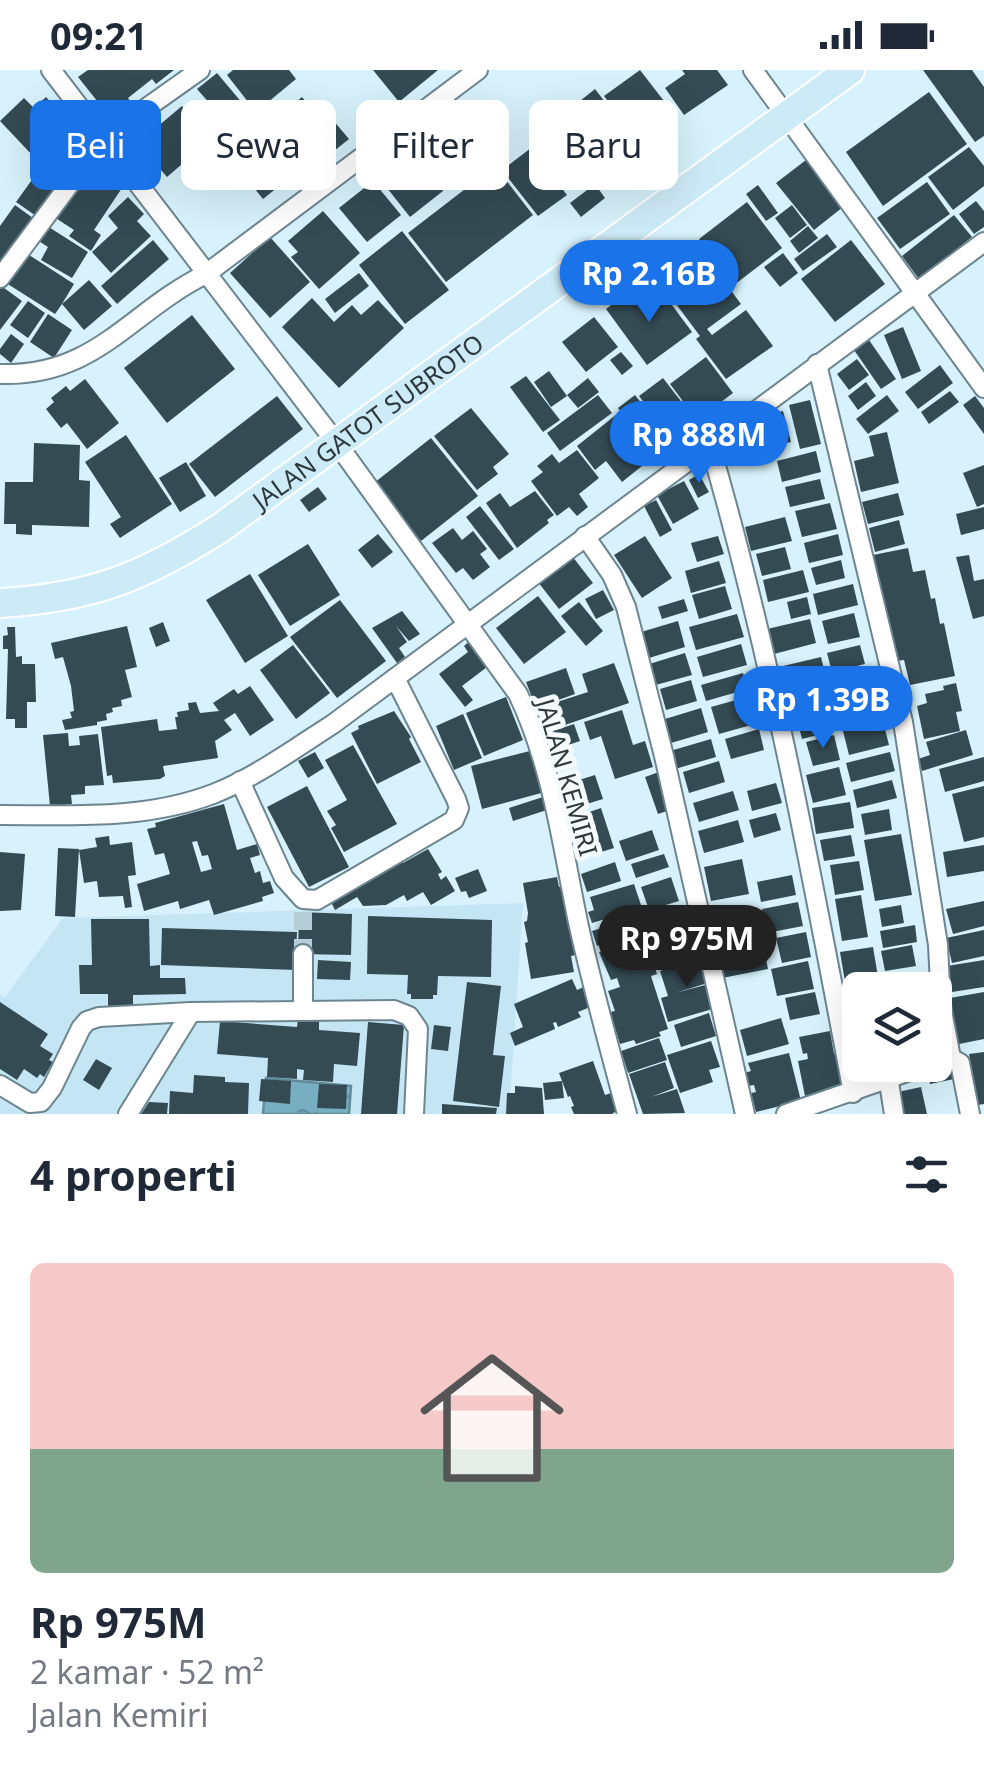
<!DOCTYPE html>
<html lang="id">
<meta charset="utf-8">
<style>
:root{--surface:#fff;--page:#f2f2f3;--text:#1f2937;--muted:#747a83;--accent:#1a73e8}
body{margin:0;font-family:"Noto Sans",sans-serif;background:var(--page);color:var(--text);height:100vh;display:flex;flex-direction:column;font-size:38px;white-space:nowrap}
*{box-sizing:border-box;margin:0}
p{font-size:32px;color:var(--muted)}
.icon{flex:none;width:55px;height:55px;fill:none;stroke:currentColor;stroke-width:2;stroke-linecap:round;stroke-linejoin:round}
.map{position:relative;height:1044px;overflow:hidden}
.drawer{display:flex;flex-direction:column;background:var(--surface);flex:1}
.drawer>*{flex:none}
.banner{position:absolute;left:30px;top:30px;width:925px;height:90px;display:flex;gap:20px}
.tools{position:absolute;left:842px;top:902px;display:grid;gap:20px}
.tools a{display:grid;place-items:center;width:110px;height:110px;border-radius:15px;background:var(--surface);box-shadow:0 10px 40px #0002;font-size:50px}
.price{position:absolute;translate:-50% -85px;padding:0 22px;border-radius:35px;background:var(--accent);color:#fff;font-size:32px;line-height:65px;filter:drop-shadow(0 2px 5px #0008)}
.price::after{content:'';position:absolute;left:50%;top:60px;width:30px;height:22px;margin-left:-15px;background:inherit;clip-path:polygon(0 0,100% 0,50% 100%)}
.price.on{background:#222;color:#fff}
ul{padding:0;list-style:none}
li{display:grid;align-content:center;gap:20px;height:530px;padding:0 30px}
li span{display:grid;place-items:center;height:310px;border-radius:15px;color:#555}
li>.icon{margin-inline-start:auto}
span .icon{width:180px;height:180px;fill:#fffc;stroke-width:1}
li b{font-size:42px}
h2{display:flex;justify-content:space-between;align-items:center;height:120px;padding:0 30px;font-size:42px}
.pill{padding:0 35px;border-radius:15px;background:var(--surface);box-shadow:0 10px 40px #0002;font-size:35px;line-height:90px}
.pill.on{background:var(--accent);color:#fff}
.status{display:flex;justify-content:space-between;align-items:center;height:70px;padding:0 50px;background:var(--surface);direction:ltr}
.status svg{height:28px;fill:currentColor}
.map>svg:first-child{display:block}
.built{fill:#c4e6f4}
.water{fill:url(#water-ripples);stroke:#618b9a;stroke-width:2.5}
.building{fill:#344b54;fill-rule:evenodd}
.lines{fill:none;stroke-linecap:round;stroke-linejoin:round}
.street-tunnel{stroke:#b5cdd6;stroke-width:18;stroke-dasharray:18 9;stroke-linecap:butt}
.street-casing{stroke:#6d858f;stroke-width:22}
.primary-casing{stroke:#fff;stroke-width:32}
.street{stroke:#fff;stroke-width:18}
.primary{stroke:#cdebf7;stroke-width:28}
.labels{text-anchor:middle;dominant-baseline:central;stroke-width:10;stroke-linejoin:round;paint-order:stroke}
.street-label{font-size:25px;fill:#2e393d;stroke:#f5fbfd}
</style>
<div class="status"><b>09:21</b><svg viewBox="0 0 49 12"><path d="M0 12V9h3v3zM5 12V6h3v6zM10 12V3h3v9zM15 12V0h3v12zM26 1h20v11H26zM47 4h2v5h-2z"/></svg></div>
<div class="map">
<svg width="984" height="1044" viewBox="0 0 984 1044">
<defs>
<pattern id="water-ripples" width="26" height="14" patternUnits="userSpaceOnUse" patternTransform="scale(2.5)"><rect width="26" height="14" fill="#77aec2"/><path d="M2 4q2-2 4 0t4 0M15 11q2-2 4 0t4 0" fill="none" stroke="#628f9f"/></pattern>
</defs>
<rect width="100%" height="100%" fill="#d7f2fc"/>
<!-- built -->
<polygon class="built" points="523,833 509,1044 0,1044 0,924 5,927 63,848"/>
<!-- water -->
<polygon class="water" points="266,1008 351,1016 349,1044 263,1044"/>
<!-- building -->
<g class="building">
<polygon points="88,0 174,0 156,14 152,9 128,28 133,35 113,51 78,7"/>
<polygon points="233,0 289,0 296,9 256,42 227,5"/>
<polygon points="373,0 438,0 399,32"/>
<polygon points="640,0 674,44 638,71 604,26"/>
<polygon points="682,0 717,0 728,15 684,45 665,18 685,4"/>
<polygon points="923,0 972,0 984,17 984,66 975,72"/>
<polygon points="217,3 258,52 225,80 198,47 212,36 197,19"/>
<polygon points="595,19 635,71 584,110 545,59"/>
<polygon points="929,22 967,74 883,136 846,82"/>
<polygon points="46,27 69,52 57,64 74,82 50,104 0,51 24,28 34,38"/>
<polygon points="302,27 314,42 321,36 349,69 309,101 269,54"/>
<polygon points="182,36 211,69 167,107 138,73"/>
<polygon points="442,48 468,90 440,110 423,87 427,84 415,68"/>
<polygon points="267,63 298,101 263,129 232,90"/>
<polygon points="969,77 984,96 984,116 953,140 928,107"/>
<polygon points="409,78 443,121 410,147 376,104"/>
<polygon points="531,78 567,125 538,146 502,100"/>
<polygon points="88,90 124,115 94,160 101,165 91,181 69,166 74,160 51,145"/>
<polygon points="806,90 843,137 814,160 776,113"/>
<polygon points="495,96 533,145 446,212 408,163"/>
<polygon points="39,100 61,116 39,148 16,132"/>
<polygon points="373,111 401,145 367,172 339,138"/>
<polygon points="927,112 950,144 900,179 877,148"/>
<polygon points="595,114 605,128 581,147 570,133"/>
<polygon points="758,115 778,143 766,151 746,124"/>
<polygon points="128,127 144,144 137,151 151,166 111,203 92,182 118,158 108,146"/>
<polygon points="976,131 984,141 984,157 974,164 959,144"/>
<polygon points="747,132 782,178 734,215 699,169"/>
<polygon points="15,135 37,151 0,203 0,156"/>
<polygon points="792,135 807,155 790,168 775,148"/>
<polygon points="323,141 360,183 319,219 291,187 298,182 288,171"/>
<polygon points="954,145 972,167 919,209 902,186"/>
<polygon points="44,154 88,182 72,208 41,190 48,177 34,168"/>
<polygon points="808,156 818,168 799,183 790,171"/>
<polygon points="402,161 449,220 405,254 359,195"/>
<polygon points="827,164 837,177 803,201 794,189"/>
<polygon points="270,167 310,212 270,248 230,203"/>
<polygon points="153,170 169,189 117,234 101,216"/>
<polygon points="851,170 885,214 835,252 801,209"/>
<polygon points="684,172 693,184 700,179 741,234 707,259 712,265 746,240 773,276 726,309 696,269 700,266 658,210 665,205 655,193"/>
<polygon points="23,181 74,214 62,234 89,210 112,236 84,260 62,234 55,244 3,211"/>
<polygon points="783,183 798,203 780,217 764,197"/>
<polygon points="359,203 369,216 335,243 325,229"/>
<polygon points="0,215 22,231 0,260"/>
<polygon points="629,221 642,238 663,223 692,262 647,295 606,239"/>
<polygon points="312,228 334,252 352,235 361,245 378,230 404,258 339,318 282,257"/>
<polygon points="28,231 45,243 28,268 10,255"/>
<polygon points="48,244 72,260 54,288 30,272"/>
<polygon points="192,245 235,299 167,353 124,298"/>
<polygon points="594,247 618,277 586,302 562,272"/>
<polygon points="903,257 921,301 902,309 884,265"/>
<polygon points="11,264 24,274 11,293 0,284 0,279"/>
<polygon points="869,270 896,309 881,319 854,280"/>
<polygon points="621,282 633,296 622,305 610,290"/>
<polygon points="706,287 733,323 697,350 670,314"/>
<polygon points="857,289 869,305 849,320 837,304"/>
<polygon points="940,295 953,313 918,339 905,322"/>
<polygon points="549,301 567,326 551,337 534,312"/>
<polygon points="526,306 560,350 543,362 510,317"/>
<polygon points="588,308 599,322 578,338 567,325"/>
<polygon points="663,308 694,348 670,366 639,326"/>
<polygon points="85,309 119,353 87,379 67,353 61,358 46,339 54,332 51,328 66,316 70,321"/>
<polygon points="866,312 876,326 858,340 848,326"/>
<polygon points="950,321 959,332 929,354 921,342"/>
<polygon points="598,325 612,343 560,381 547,363"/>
<polygon points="635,325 671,372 654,385 618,338"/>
<polygon points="887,325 899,341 868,364 856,349"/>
<polygon points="277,326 303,359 215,427 189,394"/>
<polygon points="975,326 984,338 984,364 963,335"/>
<polygon points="810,330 821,374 800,379 789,335"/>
<polygon points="471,338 509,384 493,397 498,404 477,420 434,366"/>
<polygon points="783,341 791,372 778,375 771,344"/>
<polygon points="617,344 652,388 622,412 606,391 595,400 577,376"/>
<polygon points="887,362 899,413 861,422 854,391 874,386 869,366"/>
<polygon points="126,365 172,434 120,468 110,454 121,447 85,392"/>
<polygon points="431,368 478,426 421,471 374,413"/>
<polygon points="34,373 80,375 79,410 90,411 89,457 32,455 32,465 16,464 16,454 4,454 5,412 33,412"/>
<polygon points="577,380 599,408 579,424 588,437 577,446 569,437 557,446 531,411 543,402 537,396 552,384 559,393"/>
<polygon points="816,381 821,402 782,412 777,391"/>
<polygon points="186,392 206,426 180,442 159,408"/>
<polygon points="984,395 984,434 977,437 963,403"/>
<polygon points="699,404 709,422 698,428 689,410"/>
<polygon points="820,409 825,429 790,437 785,417"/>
<polygon points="684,411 699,439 673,454 657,425"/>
<polygon points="318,417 327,429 309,442 300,430"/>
<polygon points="535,421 554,445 547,450 549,453 517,478 486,433 500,423 510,437"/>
<polygon points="898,423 904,445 868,454 862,432"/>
<polygon points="656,430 672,460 660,467 644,436"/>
<polygon points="830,433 837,459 802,467 795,441"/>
<polygon points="480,436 514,479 499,490 466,447"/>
<polygon points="984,437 984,459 961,465 956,444"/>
<polygon points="785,447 792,471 751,481 745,457"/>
<polygon points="899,450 905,474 875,482 869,458"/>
<polygon points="453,458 462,470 473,461 487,479 480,484 490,497 473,510 463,498 456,503 432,473"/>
<polygon points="378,464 393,482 372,498 358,480"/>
<polygon points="838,464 843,485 809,493 804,473"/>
<polygon points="645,466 672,508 642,528 614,485"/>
<polygon points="718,466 724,484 697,492 691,473"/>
<polygon points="308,474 340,525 290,556 258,505"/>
<polygon points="785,477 791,499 762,506 756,484"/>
<polygon points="908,478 913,502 925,500 931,529 935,528 940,554 944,553 955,606 910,615 904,590 897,591 873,485"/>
<polygon points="969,485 974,511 984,509 984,546 973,549 956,487"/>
<polygon points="572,486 593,513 559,539 538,512"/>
<polygon points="841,490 845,508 816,515 811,498"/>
<polygon points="719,491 726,513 691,523 685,501"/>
<polygon points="803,500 809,522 768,532 763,510"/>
<polygon points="250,504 288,566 245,593 206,530"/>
<polygon points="853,514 858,535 818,545 813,524"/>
<polygon points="725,516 732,539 699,549 692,525"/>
<polygon points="603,520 614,540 596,549 585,529"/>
<polygon points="538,526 566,562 524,594 496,558"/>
<polygon points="807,527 811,544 791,549 787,532"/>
<polygon points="684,529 688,541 662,549 658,537"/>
<polygon points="340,530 386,591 337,628 290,567"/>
<polygon points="579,532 603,561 586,576 561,546"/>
<polygon points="402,541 420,564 409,571 396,556 407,572 399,578 405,587 397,593 372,558"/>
<polygon points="854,543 860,567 828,574 822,551"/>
<polygon points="737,544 744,567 696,580 689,557"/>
<polygon points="810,549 816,573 774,584 767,559"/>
<polygon points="678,551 685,577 649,588 641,562"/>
<polygon points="163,552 170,571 156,577 149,558"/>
<polygon points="127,556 137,597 125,600 132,627 121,630 122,636 112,638 113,642 106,644 107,650 97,652 97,655 65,660 62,650 72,648 70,642 74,641 71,616 63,587 55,589 51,573"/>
<polygon points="7,557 15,557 16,587 22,586 22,594 35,594 36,632 27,632 27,658 15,658 15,649 6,649 8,579 3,579 3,566 8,565"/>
<polygon points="472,569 491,594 462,616 473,630 465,637 439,604 468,582 464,576"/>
<polygon points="741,574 747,595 703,607 697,587"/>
<polygon points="293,575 330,623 296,649 260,600"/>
<polygon points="860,575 865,594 832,602 827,583"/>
<polygon points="685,583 692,605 652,616 646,595"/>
<polygon points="821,587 826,607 784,617 779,597"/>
<polygon points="614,593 629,633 562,656 554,633 588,622 582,604"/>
<polygon points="566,598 575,624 536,638 526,612"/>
<polygon points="868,600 874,622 836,631 830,609"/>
<polygon points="743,603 748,619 706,631 701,615"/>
<polygon points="691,610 697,631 666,640 660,619"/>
<polygon points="956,613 962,641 956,642 960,661 924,669 917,636 927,633 925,624 944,620 943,616"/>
<polygon points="250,616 274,650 250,666 235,643 224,650 232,660 215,671 218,688 163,696 165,706 160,709 113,713 112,705 107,706 101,657 157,649 159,661 177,659 175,647 178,647 177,642 189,640 188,633 196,632 200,643 219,641 213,633 234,619 238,624"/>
<polygon points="824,616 829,635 791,644 786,625"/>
<polygon points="881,623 884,637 866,641 862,628"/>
<polygon points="754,625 762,652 719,664 711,637"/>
<polygon points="506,627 523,670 484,686 466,643"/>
<polygon points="701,638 708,662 671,673 665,649"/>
<polygon points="622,640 633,675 645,671 653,697 615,709 601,666 590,670 584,652"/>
<polygon points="394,641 411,667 409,669 421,692 377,714 351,663 359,659 358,656"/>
<polygon points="828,642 833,661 802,669 797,649"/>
<polygon points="463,644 482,688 454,700 436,656"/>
<polygon points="883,651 889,675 849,685 843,661"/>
<polygon points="574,654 580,671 559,678 553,661"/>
<polygon points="759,659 764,680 731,689 725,669"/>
<polygon points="966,660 973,685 922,701 918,689 930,685 926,672"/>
<polygon points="68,663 69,676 80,675 79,666 98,664 104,715 85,716 85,724 71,725 72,734 50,736 43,665"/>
<polygon points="834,665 840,690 813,696 806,672"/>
<polygon points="711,669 716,687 675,699 670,681"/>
<polygon points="353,675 397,754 344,782 331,758 336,755 327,741 347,730 325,690"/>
<polygon points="534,680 545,722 482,739 471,696"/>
<polygon points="315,682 324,698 308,708 298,691"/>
<polygon points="890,682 895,701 851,712 846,693"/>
<polygon points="984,687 984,711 945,722 939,699"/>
<polygon points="719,691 725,712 689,723 683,702"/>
<polygon points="839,697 846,725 813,733 806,705"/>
<polygon points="659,702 673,739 658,744 645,707"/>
<polygon points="595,705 603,729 567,740 560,716"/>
<polygon points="892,710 897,728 857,738 853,720"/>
<polygon points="776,713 782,733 752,741 747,721"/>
<polygon points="307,716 349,797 309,817 267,737"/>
<polygon points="984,716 984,767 964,772 952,724"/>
<polygon points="733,721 739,740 699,752 693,733"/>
<polygon points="549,725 553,738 513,751 509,738"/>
<polygon points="850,732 854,758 816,764 812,738"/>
<path d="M224,734L237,780L257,774L260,785L250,788L255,803L260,801L263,813L270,811L274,823L262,827L263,831L214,845L209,830L180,839L178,831L144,841L137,814L170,804L164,783L155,785L147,759L156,757L155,753ZM197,771L202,786L208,785L212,799L201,802L192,772Z"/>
<polygon points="601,738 614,778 582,788 569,749"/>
<polygon points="889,739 892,760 865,765 861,744"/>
<polygon points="776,743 781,760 754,768 749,750"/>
<polygon points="738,750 744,772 704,783 698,761"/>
<polygon points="652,760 659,780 626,791 619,771"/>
<polygon points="901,764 912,825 875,831 864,770"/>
<polygon points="851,765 855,786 824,791 820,770"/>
<polygon points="109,766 110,775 132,772 136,805 128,806 132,837 125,838 123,826 99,827 97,811 84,813 79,780 97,777 95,768"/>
<polygon points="984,775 984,801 947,807 943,782"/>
<polygon points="58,778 79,779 75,847 55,846"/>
<polygon points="428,779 442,802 438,804 441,810 446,806 455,821 431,835 423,822 407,831 404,825 386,835 363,836 357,827 335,840 329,828 399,786 403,793"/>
<polygon points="0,782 25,784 21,840 0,841"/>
<polygon points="664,784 669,797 636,808 631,794"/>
<polygon points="742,789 749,824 711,831 704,797"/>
<polygon points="859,791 864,820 835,825 830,795"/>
<polygon points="615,792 621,811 587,822 581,804"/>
<polygon points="478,799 487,821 469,828 466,821 461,822 455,808"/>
<polygon points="792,805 796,825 761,832 757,812"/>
<polygon points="557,807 559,817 568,815 581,884 571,886 574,902 531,909 525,873 528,872 524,852 527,851 528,843 523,813"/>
<polygon points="671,807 679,831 649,840 641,817"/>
<polygon points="634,814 642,838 636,840 657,904 651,906 668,959 659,962 661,966 636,974 634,970 620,974 610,942 615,941 608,921 620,917 617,908 611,910 599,882 605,880 603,874 597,876 592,861 617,853 615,846 592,853 588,842 594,840 590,827"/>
<polygon points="861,825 868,867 842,871 835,829"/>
<polygon points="984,831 984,856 953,864 946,839"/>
<polygon points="798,832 803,856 767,863 762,839"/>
<polygon points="901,835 904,853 882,857 879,839"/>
<polygon points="680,837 682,841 686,839 697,873 655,886 643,849"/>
<polygon points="299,842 352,844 351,885 298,884"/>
<polygon points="368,846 492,850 491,907 438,906 437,925 433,925 433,929 411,929 411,924 407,924 408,905 367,904"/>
<polygon points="91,849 149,849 150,896 160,895 160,908 185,908 186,924 133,925 133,936 108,936 108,924 80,924 79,895 92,895"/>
<polygon points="915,855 917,872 883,878 880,861"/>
<polygon points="162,858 297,862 295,900 161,895"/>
<polygon points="984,860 984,886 952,893 946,868"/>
<polygon points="760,861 768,899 722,908 714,870"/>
<polygon points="806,862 811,887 782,893 776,868"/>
<polygon points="912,875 916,896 885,901 881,881"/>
<polygon points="873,877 878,907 845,912 840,882"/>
<polygon points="703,887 711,912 675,923 709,914 716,938 668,952 661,928 668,926 660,901"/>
<polygon points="318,890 351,892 350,910 317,909"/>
<polygon points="984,890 984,917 952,922 947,896"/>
<polygon points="808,891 814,919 777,926 771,899"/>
<polygon points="914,904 917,920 893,920 891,908"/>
<polygon points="572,909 577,920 586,916 595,935 578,942 581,947 558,957 556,952 553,953 555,959 515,976 510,963 523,957 514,934"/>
<polygon points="467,912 501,916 493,985 505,986 499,1037 453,1031"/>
<polygon points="884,912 885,920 860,920 860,940 851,942 847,918"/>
<polygon points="815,922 820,944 790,950 785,928"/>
<polygon points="984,922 984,969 959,974 950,928"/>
<polygon points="0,932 48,964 40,976 53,984 49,990 53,992 44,1007 40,1004 37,1008 24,999 17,1010 0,999"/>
<polygon points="709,943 716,966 681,977 674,955"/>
<polygon points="781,948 789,974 747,986 740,960"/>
<polygon points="298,949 319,950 319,960 360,963 357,996 334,994 333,1012 303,1010 304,1000 297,999 297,1009 267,1007 268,988 217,984 220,951 297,957"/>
<polygon points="368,952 404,955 397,1044 361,1044"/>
<polygon points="434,955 451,957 448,981 431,979"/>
<polygon points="830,961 834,984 842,982 850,1018 805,1026 798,991 808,989 807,983 803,984 799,967"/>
<polygon points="659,968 667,990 628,1003 621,981"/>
<polygon points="711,971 720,997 709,1000 713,1012 680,1023 667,985"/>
<polygon points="984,982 984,1034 978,1035 969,984"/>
<polygon points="789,983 801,1031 756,1042 751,1023 756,1022 754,1015 748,1016 744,1003 751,1001 748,993"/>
<polygon points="96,989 112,998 99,1020 83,1010"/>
<polygon points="593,991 605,1025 617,1021 622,1037 612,1044 574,1044 571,1037 574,1036 570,1026 568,1027 559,1003"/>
<polygon points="951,991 954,1009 930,1014 926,995"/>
<polygon points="665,992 674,1018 651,1027 677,1019 685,1043 643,1044 629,1004"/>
<polygon points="194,1005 225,1007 225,1012 249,1013 248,1044 169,1044 170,1021 193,1023"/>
<polygon points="261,1009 291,1011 290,1034 259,1031"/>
<polygon points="562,1011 564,1028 545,1030 543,1013"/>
<polygon points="319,1014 347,1015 346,1039 317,1038"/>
<polygon points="515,1016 542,1018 544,1044 506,1044 507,1023 515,1023"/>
<polygon points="921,1017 927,1044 903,1044 898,1022"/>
<polygon points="149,1032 168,1033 167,1044 141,1044"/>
<polygon points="442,1034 497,1038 496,1044 442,1044"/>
</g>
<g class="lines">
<!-- street-tunnel -->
<polyline class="street-tunnel" points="303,842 303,884"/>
<!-- street casing -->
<g class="street-casing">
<g id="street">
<path d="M51,0L338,375L518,624C552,695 562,775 578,852C592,916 610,980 627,1044"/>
<polyline points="753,0 984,318"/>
<polyline points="0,208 104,68 200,0"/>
<polyline points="817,294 903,652 938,875 941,935 951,988 960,993 970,1044"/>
<path d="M0,304C96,307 129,242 206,204L478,0"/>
<path d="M710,375C772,588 812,806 853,1023"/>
<polyline points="585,466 612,505 626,537 664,686 745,1044"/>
<polyline points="240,711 284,808 303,829 317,830 454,750 459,738 456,729 395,608"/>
<path d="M0,745C71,745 145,750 213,724C256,707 294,679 333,654L984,172"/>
<polyline points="303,939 303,884"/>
<polyline points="888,1006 894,1044"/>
<polyline points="0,1015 30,1033 41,1032 52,1018 81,958 87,951 99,947 191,942 394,940 409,946 418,959 414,1044"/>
<polyline points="128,1044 191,942"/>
<polyline points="786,1044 927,995"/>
</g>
</g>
<!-- primary casing -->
<g class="primary-casing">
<g id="primary">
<path id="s1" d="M0,533C91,528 143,507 219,459L850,0"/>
</g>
</g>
<!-- street -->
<use href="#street" class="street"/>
<!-- primary -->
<use href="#primary" class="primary"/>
</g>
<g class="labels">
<!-- street labels -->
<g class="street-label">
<text stroke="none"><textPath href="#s1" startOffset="418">JALAN GATOT SUBROTO</textPath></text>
<text transform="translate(568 707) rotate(74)">JALAN KEMIRI</text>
</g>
</g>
</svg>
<div class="tools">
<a><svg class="icon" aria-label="layers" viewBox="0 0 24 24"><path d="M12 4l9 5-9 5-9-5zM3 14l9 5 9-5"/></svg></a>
</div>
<b class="price" style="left:649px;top:255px">Rp 2.16B</b>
<b class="price" style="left:699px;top:416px">Rp 888M</b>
<b class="price" style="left:823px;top:681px">Rp 1.39B</b>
<b class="price on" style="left:687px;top:920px">Rp 975M</b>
<div class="banner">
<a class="pill on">Beli</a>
<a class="pill">Sewa</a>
<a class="pill">Filter</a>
<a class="pill">Baru</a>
</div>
</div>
<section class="drawer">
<h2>4 properti<svg class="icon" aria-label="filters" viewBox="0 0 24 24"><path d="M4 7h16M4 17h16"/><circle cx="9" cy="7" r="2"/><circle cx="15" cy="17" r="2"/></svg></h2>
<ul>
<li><span style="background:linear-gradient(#f6c9c9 60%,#7fa58c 0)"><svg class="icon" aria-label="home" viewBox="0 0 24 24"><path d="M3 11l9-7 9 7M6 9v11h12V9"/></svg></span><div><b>Rp 975M</b><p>2 kamar · 52 m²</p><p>Jalan Kemiri</p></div></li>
</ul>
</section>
